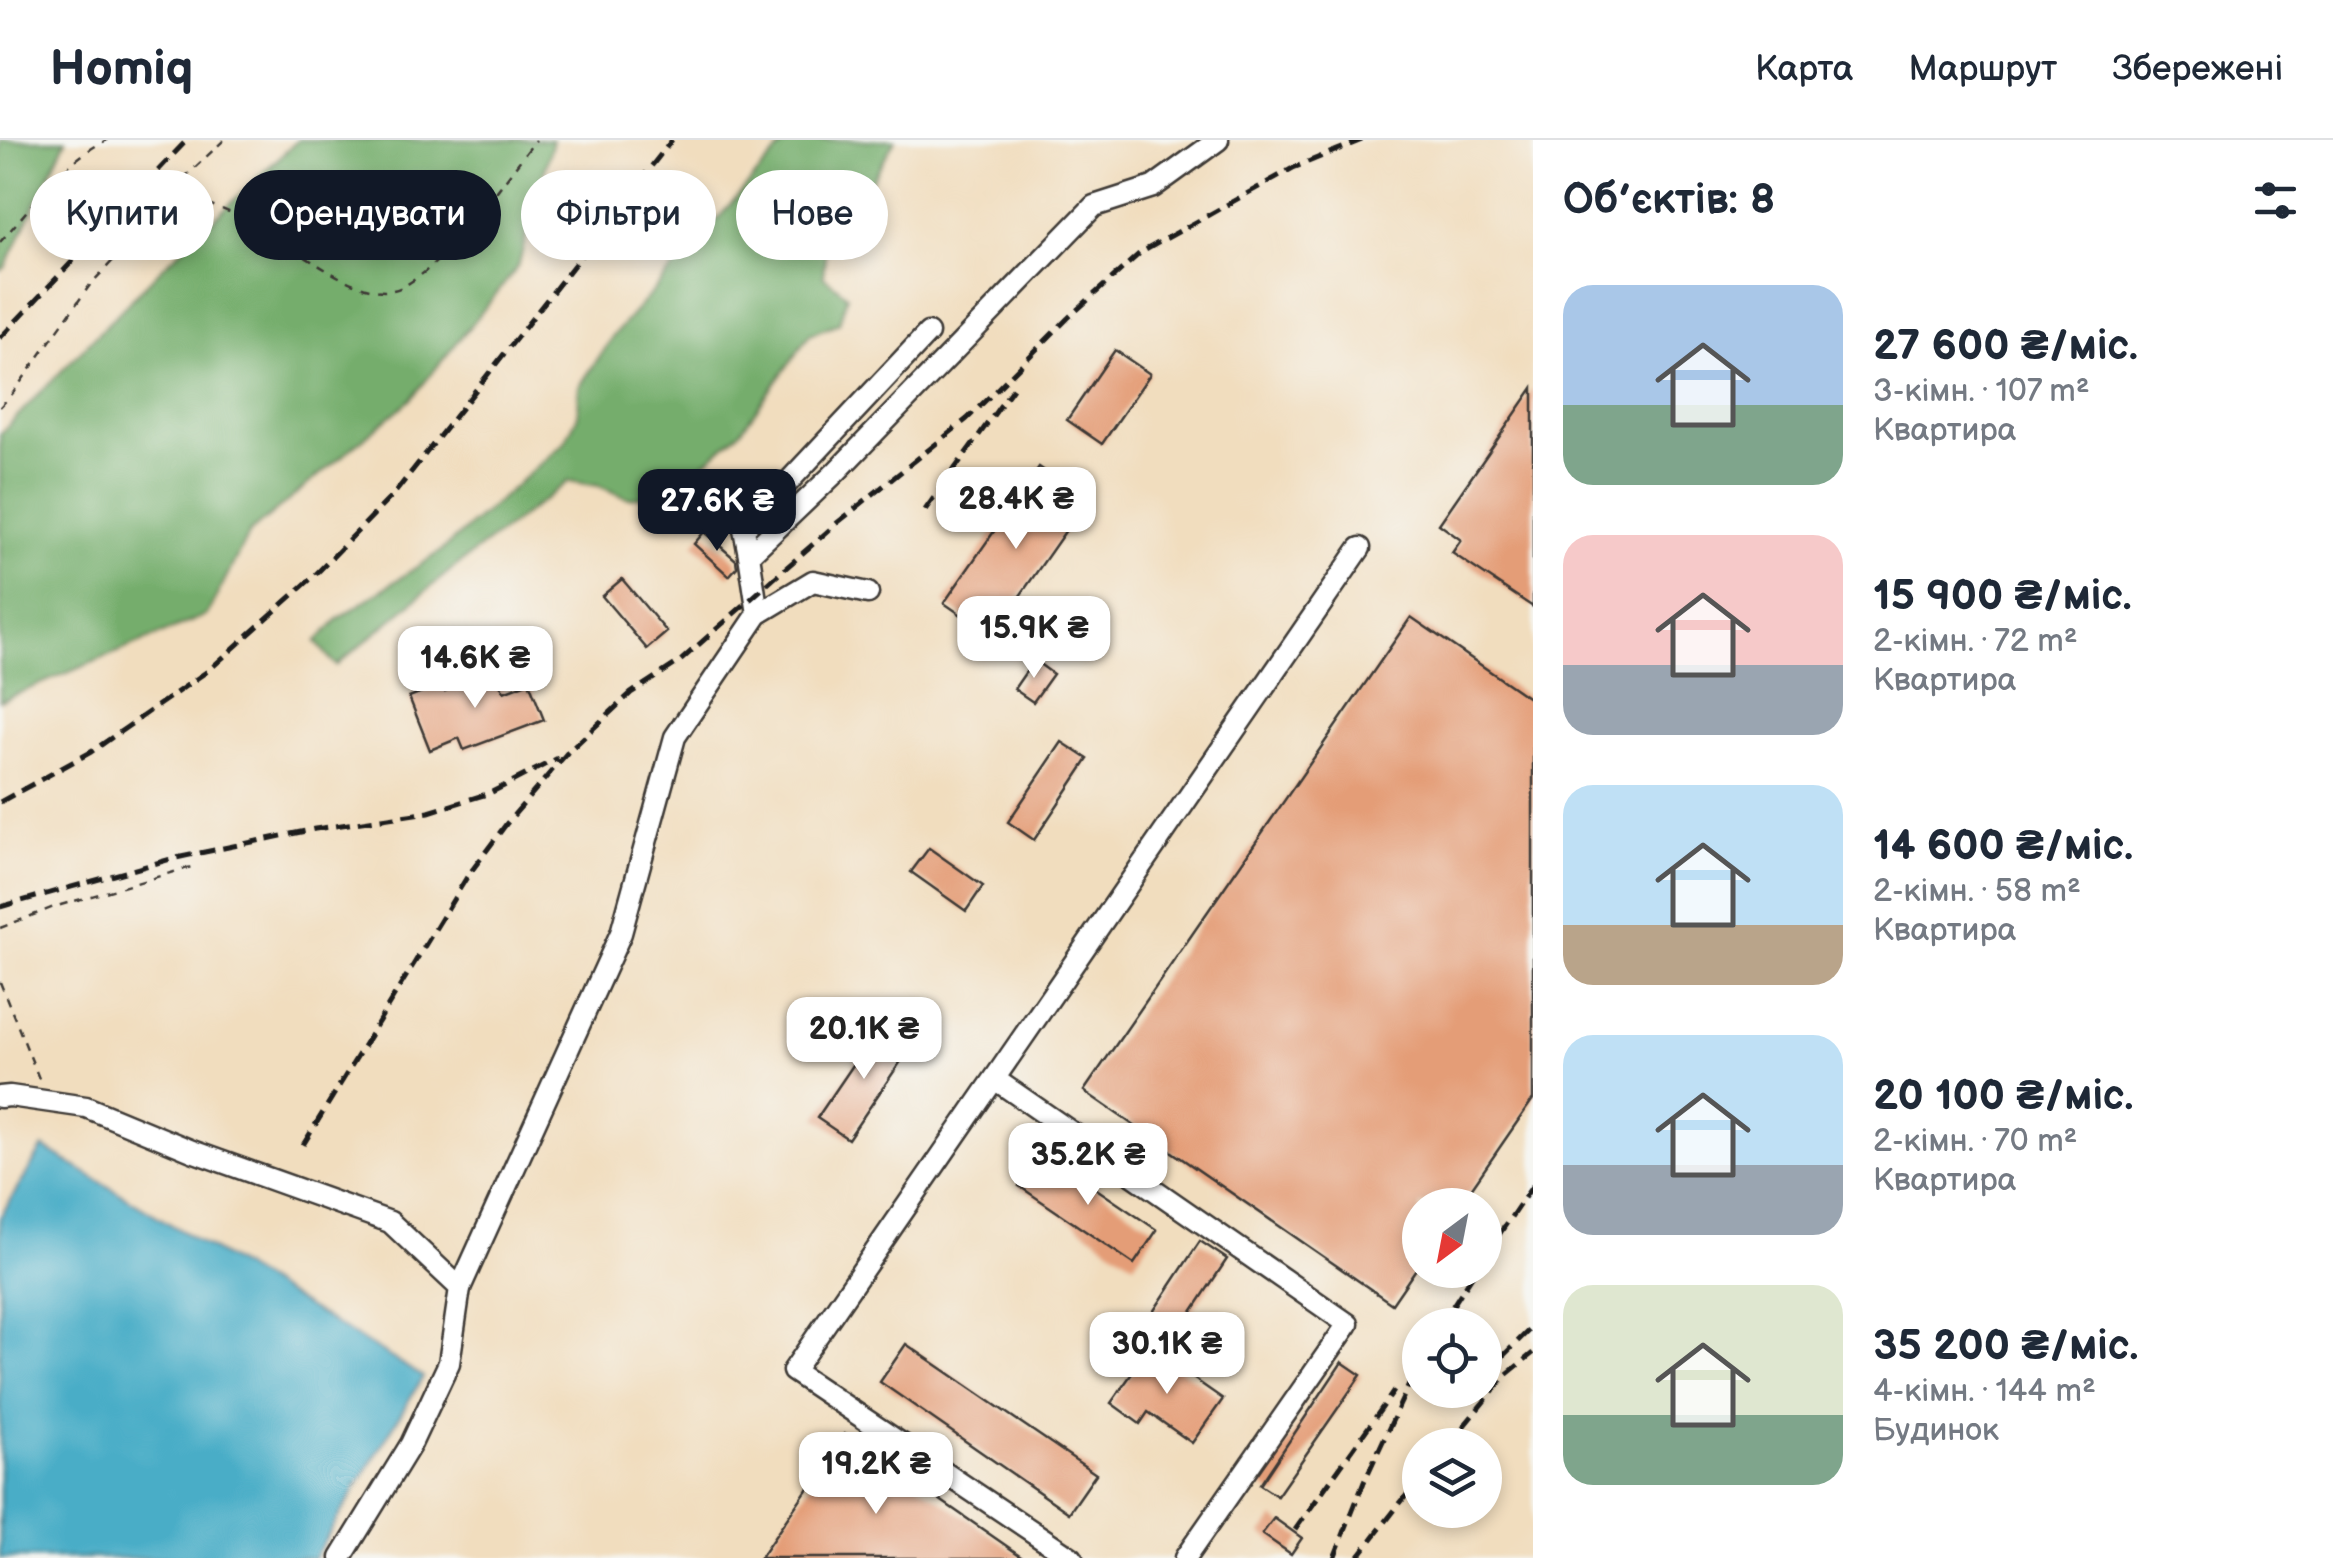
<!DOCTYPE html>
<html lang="uk">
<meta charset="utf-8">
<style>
:root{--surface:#fff;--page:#f6f6f7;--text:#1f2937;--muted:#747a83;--line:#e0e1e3;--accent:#111827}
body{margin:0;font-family:"Balsamiq Sans",sans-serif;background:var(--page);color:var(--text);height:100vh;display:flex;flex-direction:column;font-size:38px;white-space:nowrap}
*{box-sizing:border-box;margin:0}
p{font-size:32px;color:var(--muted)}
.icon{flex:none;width:55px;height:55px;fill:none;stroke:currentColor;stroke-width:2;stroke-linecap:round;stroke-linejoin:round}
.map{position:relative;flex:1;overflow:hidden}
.side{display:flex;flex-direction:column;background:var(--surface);width:800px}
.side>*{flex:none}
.hud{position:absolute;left:30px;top:30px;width:950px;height:90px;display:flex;gap:20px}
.needle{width:65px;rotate:212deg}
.fabs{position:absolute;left:1402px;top:1048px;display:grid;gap:20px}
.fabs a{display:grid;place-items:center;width:100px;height:100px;border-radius:50%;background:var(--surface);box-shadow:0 5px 15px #0003;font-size:50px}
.price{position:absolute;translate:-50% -85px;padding:0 22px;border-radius:20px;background:#fff;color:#222;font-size:32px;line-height:65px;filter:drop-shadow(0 2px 5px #0008)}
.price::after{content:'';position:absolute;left:50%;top:60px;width:30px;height:22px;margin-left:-15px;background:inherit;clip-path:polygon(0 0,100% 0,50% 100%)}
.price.selected{background:var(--accent);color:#fff}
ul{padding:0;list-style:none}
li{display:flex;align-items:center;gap:30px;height:250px;padding:0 30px}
li span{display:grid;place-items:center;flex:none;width:280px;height:200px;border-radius:30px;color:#555}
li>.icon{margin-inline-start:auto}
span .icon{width:120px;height:120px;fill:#fffc;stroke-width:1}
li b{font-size:42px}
h2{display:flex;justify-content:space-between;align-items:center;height:120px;padding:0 30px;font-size:42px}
.pill{padding:0 35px;border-radius:45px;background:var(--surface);box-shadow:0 5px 15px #0003;font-size:35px;line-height:90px}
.pill.selected{background:var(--accent);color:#fff}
header{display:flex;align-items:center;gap:60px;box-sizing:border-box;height:140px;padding:0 50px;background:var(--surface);border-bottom:2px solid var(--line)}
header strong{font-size:48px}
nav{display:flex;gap:55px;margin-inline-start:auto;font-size:35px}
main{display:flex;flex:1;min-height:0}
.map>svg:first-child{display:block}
.forest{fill:#74ad6c;stroke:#486444;stroke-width:2.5}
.water{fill:#48adc7;stroke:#326472;stroke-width:2.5}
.building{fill:#e49d77}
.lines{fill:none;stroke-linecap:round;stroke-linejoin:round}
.minor-casing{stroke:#3c3934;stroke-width:25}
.path{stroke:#3c3934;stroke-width:2.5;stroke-dasharray:8 8;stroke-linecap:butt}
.minor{stroke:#fff;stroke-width:20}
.rail{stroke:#1c1c1c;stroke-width:5;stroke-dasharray:15 8;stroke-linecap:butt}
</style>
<header>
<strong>Homiq</strong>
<nav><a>Карта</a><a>Маршрут</a><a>Збережені</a></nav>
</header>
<main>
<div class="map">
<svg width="1533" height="1418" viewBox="0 0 1533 1418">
<rect width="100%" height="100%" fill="#f6f6f2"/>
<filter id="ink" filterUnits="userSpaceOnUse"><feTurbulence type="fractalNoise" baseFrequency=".01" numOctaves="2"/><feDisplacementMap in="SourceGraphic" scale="20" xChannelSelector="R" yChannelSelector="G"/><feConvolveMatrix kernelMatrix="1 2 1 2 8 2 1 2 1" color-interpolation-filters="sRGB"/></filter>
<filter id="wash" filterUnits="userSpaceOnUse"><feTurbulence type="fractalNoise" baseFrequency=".0048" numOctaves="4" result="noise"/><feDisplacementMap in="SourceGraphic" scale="40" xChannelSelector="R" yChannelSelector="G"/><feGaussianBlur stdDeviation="2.25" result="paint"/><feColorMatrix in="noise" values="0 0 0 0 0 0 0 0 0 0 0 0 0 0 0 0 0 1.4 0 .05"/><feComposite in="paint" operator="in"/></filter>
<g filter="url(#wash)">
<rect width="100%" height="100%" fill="#f1ddbe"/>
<!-- forest -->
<g class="forest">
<polygon points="0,0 66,0 5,128 0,130"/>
<polygon points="298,0 553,0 518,127 411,259 249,393 207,475 0,561 0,294 164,126"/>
<polygon points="788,0 895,0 861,59 826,107 823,136 847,155 839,183 810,194 741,291 706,322 657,355 627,358 599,346 569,341 451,430 336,526 316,502 338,479 441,411 564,303 578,275 579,247 614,195"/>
</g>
<!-- water -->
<polygon class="water" points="43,1007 423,1237 314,1418 0,1418 0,1077"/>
<g id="blocks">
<!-- building -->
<g class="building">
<polygon points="1115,210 1150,234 1102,304 1067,280"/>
<polygon points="1533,248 1533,467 1452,413 1461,400 1439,384"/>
<polygon points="1039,327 1087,360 992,496 944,463"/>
<polygon points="704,392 736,420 737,427 729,436 694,404"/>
<polygon points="622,439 667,492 647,509 602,456"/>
<polygon points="1411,477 1533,561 1533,959 1460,1065 1420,1065 1420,1123 1392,1164 1084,951"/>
<polygon points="1034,520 1053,534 1033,562 1014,549"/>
<polygon points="492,528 504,552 529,542 544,580 464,610 459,598 430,610 409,557 442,544 445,551"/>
<polygon points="1062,602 1088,619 1034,700 1008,682"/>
<polygon points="929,708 983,746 966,771 911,732"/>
<polygon points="881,884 912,905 848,999 817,978"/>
<polygon points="1042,1012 1157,1090 1134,1124 1019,1046"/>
<polygon points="1200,1101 1227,1119 1180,1190 1153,1172"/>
<polygon points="906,1204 1096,1334 1069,1373 880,1242"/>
<polygon points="1150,1208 1223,1259 1192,1303 1148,1272 1140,1284 1111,1263"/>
<polygon points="1342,1222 1361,1235 1277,1356 1260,1345"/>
<polygon points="845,1294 1024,1418 760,1418"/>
<polygon points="1274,1378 1302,1398 1291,1414 1262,1394"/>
</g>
</g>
</g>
<g filter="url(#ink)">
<use href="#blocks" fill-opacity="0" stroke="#3c3934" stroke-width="2.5"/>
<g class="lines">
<!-- minor casing -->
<g class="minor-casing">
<g id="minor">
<polyline points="749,415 744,389 928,193"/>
<polyline points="758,474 749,415 836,332 1094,66 1153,47 1218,0"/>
<polyline points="996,940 1348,1184 1185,1418"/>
<polyline points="0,957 10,956 86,967 192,1011 390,1082 460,1148 449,1223 411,1304 341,1418"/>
<polyline points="460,1148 621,793 675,597 758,474 813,441 868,453"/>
<polyline points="1072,1418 793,1231 1360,408"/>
</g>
</g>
<!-- path -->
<g class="path">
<polyline points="165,65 186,36 224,0"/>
<path d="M0,102C31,68 65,19 107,0"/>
<path d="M0,267L13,253L90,145L165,65C235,36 344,176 402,147C451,122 500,44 536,0"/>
<polyline points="0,788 54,767 191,727"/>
<polyline points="0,842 40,941"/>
</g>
<!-- minor -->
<use href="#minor" class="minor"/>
<!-- rail -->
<g class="rail">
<polyline points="0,198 187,0"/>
<polyline points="925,370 1013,248"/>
<polyline points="0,662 91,612 209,530 313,437 394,354 672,0"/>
<polyline points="0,767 171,719 315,689 429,672 490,653 558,618"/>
<polyline points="303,1005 467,737 507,683 567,613 631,553 679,522 837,383 967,279 1068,178 1140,113 1293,28 1362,0"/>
<polyline points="1485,1115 1533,1045"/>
<polyline points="1440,1185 1476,1130"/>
<polyline points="1485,1234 1533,1186"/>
<polyline points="1448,1305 1506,1235 1533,1213"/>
<polyline points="1295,1390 1394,1251"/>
<polyline points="1334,1418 1364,1342 1420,1221"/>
<polyline points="1357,1418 1420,1338"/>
</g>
</g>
</g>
</svg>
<div class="fabs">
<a><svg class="needle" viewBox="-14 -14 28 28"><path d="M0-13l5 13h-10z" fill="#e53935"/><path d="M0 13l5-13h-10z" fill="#747a83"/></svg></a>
<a><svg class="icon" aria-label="locate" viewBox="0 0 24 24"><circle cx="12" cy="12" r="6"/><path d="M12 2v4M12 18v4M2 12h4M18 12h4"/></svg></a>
<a><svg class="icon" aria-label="layers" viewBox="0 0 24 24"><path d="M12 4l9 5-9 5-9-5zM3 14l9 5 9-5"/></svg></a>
</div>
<b class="price" style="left:1016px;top:412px">28.4K ₴</b>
<b class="price selected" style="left:717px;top:414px">27.6K ₴</b>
<b class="price" style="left:1034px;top:541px">15.9K ₴</b>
<b class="price" style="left:475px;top:571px">14.6K ₴</b>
<b class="price" style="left:864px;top:942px">20.1K ₴</b>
<b class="price" style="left:1088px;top:1068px">35.2K ₴</b>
<b class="price" style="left:1167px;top:1257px">30.1K ₴</b>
<b class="price" style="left:876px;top:1377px">19.2K ₴</b>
<div class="hud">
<a class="pill">Купити</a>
<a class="pill selected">Орендувати</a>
<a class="pill">Фільтри</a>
<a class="pill">Нове</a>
</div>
</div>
<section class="side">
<h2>Об’єктів: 8<svg class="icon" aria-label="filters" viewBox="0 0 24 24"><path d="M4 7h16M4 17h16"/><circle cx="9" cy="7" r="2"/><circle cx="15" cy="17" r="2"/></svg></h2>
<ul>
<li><span style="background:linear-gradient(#a9c7e8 60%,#7fa58c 0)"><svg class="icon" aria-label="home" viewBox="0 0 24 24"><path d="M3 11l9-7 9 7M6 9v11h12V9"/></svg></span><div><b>27 600 ₴/міс.</b><p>3-кімн. · 107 m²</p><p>Квартира</p></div></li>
<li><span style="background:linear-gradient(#f6c9c9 65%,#9aa5b1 0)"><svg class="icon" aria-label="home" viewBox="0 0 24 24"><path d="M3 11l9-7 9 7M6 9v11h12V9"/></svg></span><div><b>15 900 ₴/міс.</b><p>2-кімн. · 72 m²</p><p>Квартира</p></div></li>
<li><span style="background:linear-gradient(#bfe0f5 70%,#b9a48a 0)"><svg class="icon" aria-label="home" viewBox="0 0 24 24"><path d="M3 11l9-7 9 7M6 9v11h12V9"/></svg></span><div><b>14 600 ₴/міс.</b><p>2-кімн. · 58 m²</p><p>Квартира</p></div></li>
<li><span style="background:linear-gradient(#bfe0f5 65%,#9aa5b1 0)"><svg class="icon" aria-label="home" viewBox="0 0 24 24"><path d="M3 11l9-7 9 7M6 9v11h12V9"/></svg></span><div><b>20 100 ₴/міс.</b><p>2-кімн. · 70 m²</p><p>Квартира</p></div></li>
<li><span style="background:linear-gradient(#dfe7d0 65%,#7fa58c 0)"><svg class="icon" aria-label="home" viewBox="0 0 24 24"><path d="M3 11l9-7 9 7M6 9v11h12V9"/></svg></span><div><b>35 200 ₴/міс.</b><p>4-кімн. · 144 m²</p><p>Будинок</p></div></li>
</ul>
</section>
</main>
